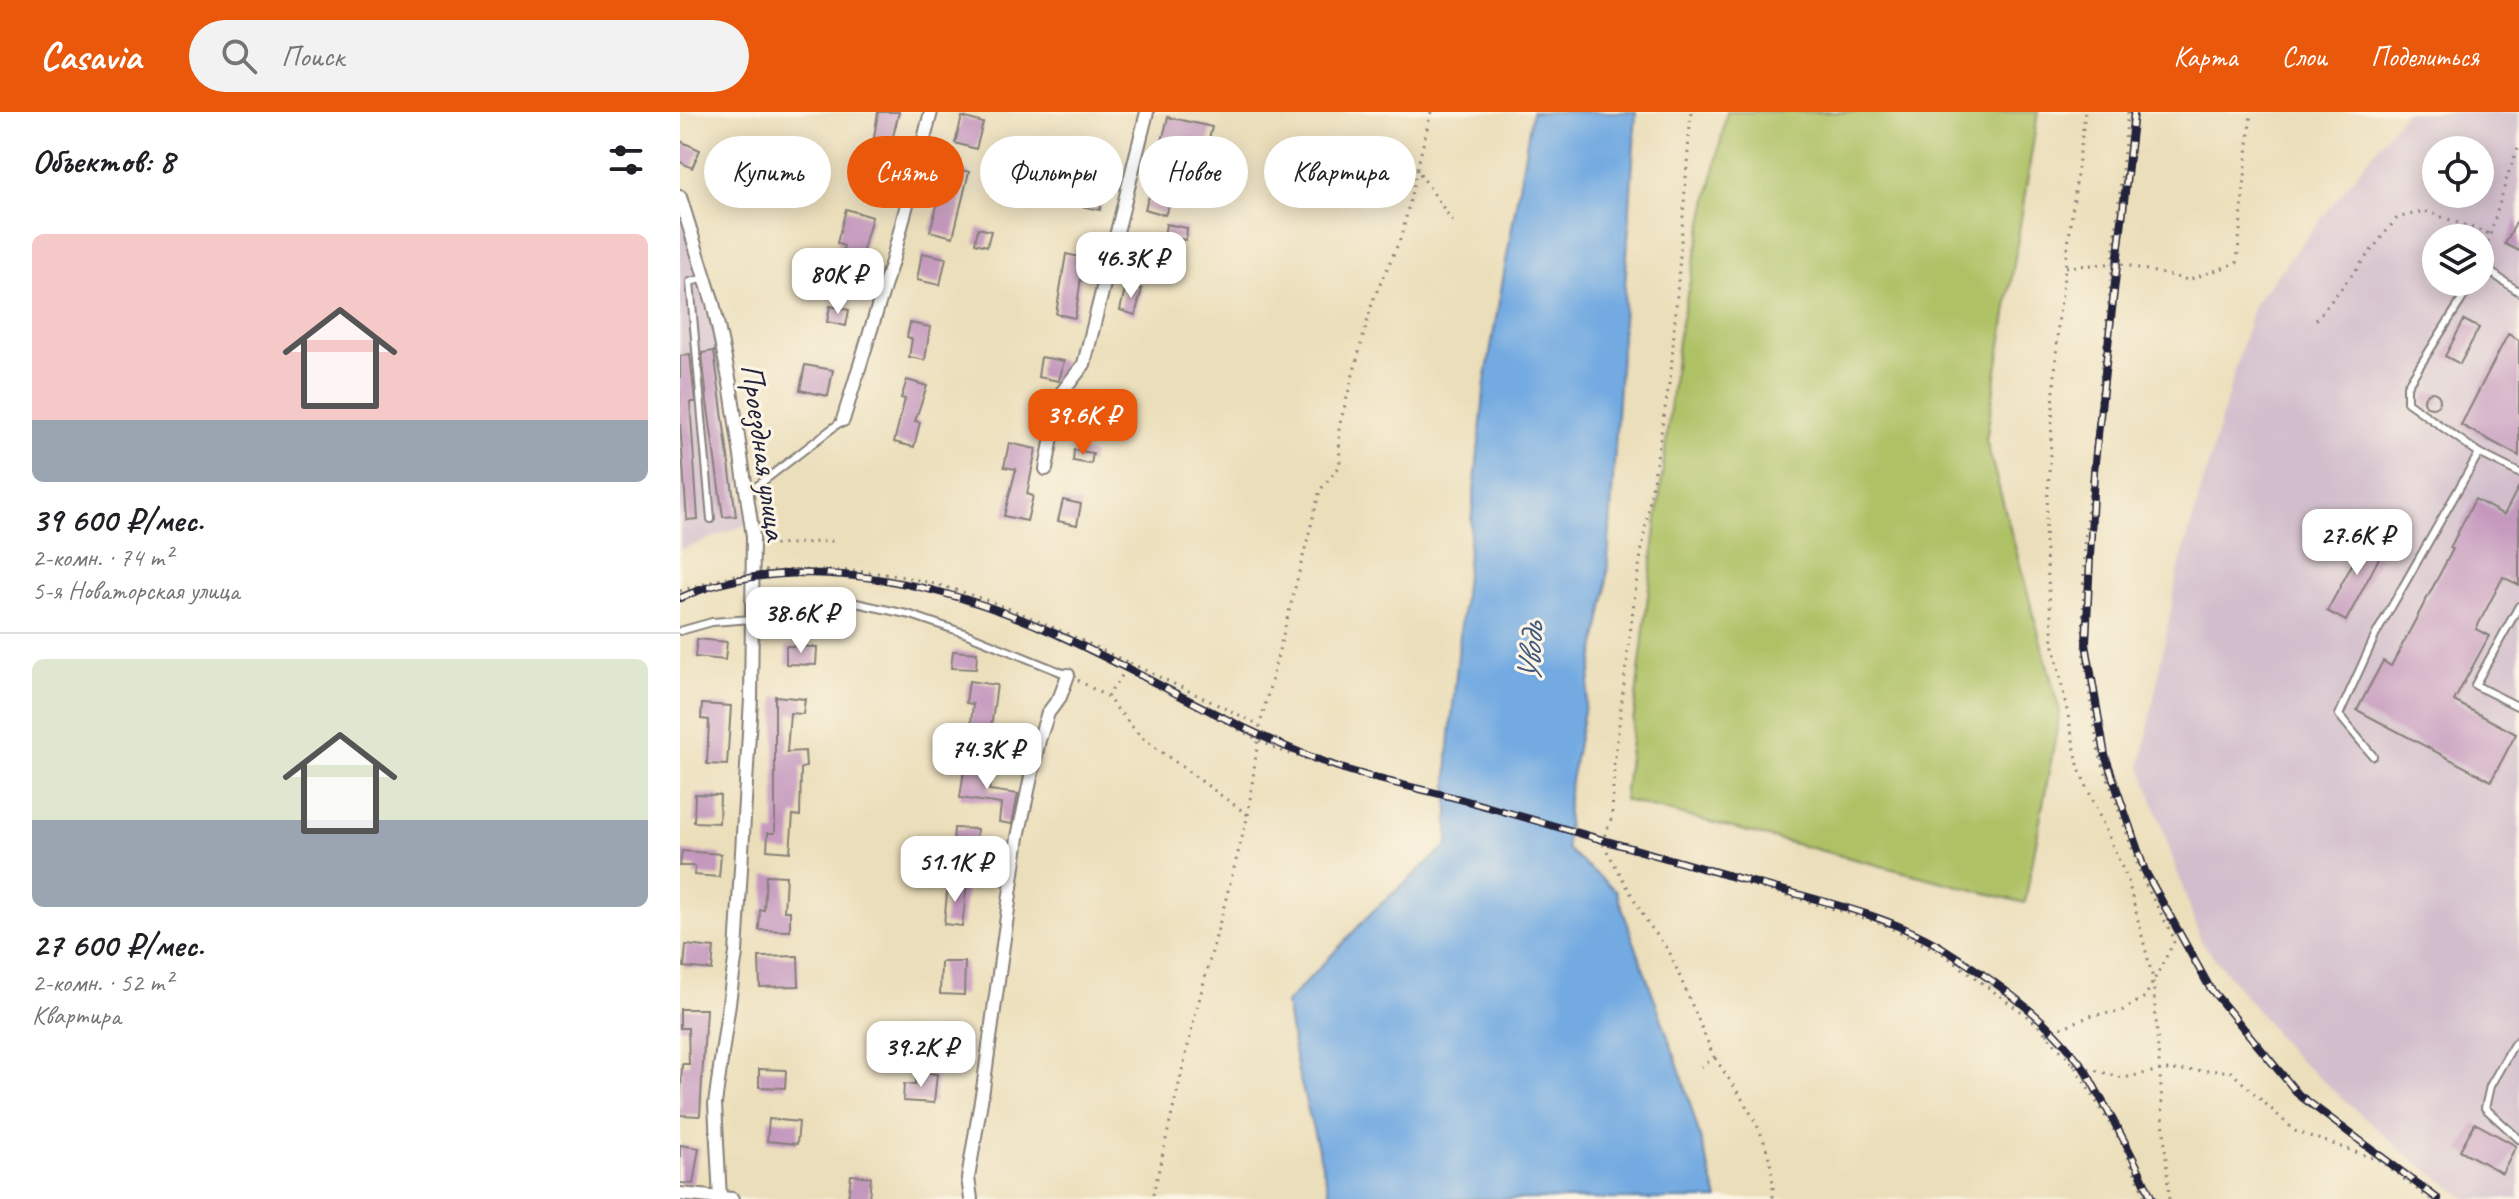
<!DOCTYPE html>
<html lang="ru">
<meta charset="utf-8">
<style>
:root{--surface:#fff;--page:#f2f2f2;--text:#202124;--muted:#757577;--line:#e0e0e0;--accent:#ea580c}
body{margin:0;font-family:Caveat,sans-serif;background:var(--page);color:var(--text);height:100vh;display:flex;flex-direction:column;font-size:30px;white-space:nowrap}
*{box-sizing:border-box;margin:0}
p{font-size:26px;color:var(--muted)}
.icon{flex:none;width:44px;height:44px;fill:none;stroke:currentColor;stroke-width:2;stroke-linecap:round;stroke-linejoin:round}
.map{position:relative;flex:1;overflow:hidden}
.details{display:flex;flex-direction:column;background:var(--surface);width:680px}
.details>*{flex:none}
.hud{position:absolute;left:24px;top:24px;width:760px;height:72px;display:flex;gap:16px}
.fabs{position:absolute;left:1742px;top:24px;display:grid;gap:16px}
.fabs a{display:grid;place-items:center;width:72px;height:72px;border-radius:50%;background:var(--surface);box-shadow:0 4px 20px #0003;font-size:40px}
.price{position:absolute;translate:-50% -68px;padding:0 18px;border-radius:16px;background:#fff;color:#222;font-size:26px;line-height:52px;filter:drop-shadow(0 2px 4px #0008)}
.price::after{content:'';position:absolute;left:50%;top:48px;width:24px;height:18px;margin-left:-12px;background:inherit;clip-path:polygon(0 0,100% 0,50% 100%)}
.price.current{background:var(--accent);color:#fff}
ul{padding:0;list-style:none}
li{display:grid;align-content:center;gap:16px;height:424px;padding:0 32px}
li+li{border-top:2px solid var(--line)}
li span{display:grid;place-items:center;height:248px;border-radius:12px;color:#555}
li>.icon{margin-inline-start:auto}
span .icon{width:144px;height:144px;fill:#fffc;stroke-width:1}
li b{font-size:34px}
h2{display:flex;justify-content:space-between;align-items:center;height:96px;padding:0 32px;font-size:34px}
.pill{padding:0 28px;border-radius:36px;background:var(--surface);box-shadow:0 4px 20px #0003;font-size:28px;line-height:72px}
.pill.current{background:var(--accent);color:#fff}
header{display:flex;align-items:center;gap:48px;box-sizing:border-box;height:112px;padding:0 40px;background:var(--accent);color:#fff}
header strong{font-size:38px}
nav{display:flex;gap:44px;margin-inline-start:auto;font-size:28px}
.search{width:560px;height:72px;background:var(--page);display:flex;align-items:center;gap:20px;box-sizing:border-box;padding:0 28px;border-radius:44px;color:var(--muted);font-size:30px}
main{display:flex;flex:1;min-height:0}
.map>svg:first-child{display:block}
.industrial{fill:#d1bdcc;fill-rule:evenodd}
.green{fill:#aec165;stroke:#687250;stroke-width:2}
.water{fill:#73aae1;stroke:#4a668e;stroke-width:2}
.building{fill:#c498be}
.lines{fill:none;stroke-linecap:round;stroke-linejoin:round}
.lane-casing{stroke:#86807a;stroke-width:10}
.street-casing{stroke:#86807a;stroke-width:16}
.path{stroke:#86807a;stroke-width:3;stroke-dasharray:2 6;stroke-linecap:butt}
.lane{stroke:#fff;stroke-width:6}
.street{stroke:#fff;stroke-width:12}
.rail-casing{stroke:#22223b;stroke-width:8}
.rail{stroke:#fcf5e5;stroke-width:5;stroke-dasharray:15;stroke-linecap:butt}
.labels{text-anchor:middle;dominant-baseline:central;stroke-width:6;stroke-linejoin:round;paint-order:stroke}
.street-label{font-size:32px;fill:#22223b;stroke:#fcf5e5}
.water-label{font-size:34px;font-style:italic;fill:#42587d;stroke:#fcf5e5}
</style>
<header>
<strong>Casavia</strong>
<div class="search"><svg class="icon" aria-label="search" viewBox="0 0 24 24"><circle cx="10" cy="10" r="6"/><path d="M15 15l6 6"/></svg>Поиск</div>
<nav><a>Карта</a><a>Слои</a><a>Поделиться</a></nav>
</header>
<main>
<section class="details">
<h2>Объектов: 8<svg class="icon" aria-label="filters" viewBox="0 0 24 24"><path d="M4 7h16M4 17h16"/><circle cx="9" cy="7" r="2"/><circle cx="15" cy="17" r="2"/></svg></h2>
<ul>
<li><span style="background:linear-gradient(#f6c9c9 75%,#9aa5b1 0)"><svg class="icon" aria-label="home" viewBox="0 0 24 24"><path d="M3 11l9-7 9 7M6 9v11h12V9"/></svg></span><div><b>39 600 ₽/мес.</b><p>2-комн. · 74 m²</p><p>5-я Новаторская улица</p></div></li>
<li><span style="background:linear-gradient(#dfe7d0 65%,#9aa5b1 0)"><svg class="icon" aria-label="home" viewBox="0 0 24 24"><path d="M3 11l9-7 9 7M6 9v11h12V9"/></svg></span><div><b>27 600 ₽/мес.</b><p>2-комн. · 52 m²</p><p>Квартира</p></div></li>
</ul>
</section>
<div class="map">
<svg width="1839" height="1087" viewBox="0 0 1839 1087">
<rect width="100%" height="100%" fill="#fcf5e5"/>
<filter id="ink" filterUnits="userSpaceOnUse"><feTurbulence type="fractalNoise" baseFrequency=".0125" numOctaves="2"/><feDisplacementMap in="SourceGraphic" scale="16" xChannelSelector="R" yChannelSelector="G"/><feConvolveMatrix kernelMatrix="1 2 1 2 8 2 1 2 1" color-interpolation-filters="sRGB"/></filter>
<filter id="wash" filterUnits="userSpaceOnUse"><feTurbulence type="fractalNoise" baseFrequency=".006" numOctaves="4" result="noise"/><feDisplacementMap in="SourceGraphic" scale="32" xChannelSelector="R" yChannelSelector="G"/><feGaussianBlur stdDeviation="1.8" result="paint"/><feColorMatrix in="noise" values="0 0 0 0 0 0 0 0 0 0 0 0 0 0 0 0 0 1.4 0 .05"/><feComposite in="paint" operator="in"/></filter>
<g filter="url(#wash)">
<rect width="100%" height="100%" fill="#ebdeba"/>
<!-- industrial -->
<g class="industrial">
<path d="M1725,0H1839V1087H1787L1722,1039L1611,941L1521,829L1461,654L1498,459L1574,192ZM1756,38H1800V82H1756ZM1756,126H1800V170H1756Z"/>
<polygon points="0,96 38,237 66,413 0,438"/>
</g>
<!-- green -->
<polygon class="green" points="1047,0 1358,0 1306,328 1380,600 1345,791 944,688 999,220"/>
<!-- water -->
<polygon class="water" points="852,0 956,0 926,480 888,685 887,737 936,779 1003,967 1038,1087 651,1087 617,956 606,891 693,799 768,733 768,644 805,270"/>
<g id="blocks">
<!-- building -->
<g class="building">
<polygon points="198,0 219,0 204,61 179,56 183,36 192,38"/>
<polygon points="282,5 303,11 296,37 275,31"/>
<polygon points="488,5 532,15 528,31 507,26 492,86 485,103 465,97 473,71 470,70 478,37 480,37"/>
<polygon points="0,29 20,38 12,56 0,50"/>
<polygon points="46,40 59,46 54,58 40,52"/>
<polygon points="428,48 441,52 436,70 423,66"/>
<polygon points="268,54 289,60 273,125 250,119"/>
<polygon points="68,59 94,61 92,80 66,77"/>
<polygon points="406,72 424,76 420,98 401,94"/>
<polygon points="166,97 192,105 173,175 155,171 164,134 157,131"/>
<polygon points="1839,105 1839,139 1825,132"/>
<polygon points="486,112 507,116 506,128 484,124"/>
<polygon points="298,116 311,119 307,134 295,131"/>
<polygon points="458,123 486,129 481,151 453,144"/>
<polygon points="242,141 266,146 260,173 237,168"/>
<polygon points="386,142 404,146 395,206 376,202"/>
<polygon points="446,173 462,177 455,203 440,198"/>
<polygon points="150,194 169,198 166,214 147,210"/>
<polygon points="1784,208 1799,216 1780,252 1765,244"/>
<polygon points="230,211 250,215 245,248 229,245 232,227 227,225"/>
<polygon points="1828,222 1839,228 1839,344 1781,313"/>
<polygon points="34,239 56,404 43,405 27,289 22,241"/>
<polygon points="10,242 15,290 10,290 18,407 7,408 0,312 0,244"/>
<polygon points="361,245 384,249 379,269 358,265"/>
<polygon points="125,253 153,258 148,284 120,278"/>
<polygon points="227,268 247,274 235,309 240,310 234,335 214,330 225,287 221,286"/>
<circle cx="1752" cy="288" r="8"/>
<polygon points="407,286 430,292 427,305 404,299"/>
<polygon points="329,331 356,337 347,382 353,384 347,409 324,404 336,357 324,355"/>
<polygon points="394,338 413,341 411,352 393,349"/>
<polygon points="1839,374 1839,473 1823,465 1796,517 1809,524 1774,589 1836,622 1811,669 1677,598 1703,549 1711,554 1773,437 1770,436 1795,387 1824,403"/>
<polygon points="383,388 401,392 397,413 378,409"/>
<polygon points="1689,421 1707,431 1666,509 1647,499"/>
<polygon points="17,527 47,530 45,548 15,545"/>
<polygon points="106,534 137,535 136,553 106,552"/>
<polygon points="273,539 297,541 296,557 271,556"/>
<polygon points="289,569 317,573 310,623 290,621 293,592 286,591"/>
<polygon points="95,584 125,587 123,602 110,601 107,640 125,639 126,655 121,656 120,704 113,703 110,740 87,738 88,721 95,721"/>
<polygon points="22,592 51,594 47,653 27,652 29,608 21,607"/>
<polygon points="285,651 313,655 309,678 338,682 332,712 319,710 321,692 280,686"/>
<polygon points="15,682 40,683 39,711 14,710"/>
<polygon points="274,716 297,717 295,736 273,734"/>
<polygon points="2,739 41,742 39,765 14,763 15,754 0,754"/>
<polygon points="86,763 106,764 104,799 110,799 110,819 79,818 80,798 84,798"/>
<polygon points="268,771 287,773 282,814 264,812"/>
<polygon points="6,833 34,836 32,858 4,855"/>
<polygon points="118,844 119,874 80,875 79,845"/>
<polygon points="261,850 285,850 284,883 260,882"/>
<polygon points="0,897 26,897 20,1004 0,1003 2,952 9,952 8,916 0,916"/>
<polygon points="255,917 273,917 272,940 255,940"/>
<polygon points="79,957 106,958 105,976 79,975"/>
<polygon points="236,960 257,962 254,991 223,989 224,972 235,973"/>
<polygon points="89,1007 119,1010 117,1032 87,1029"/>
<polygon points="1795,1011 1836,1034 1822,1061 1780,1038"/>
<polygon points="0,1033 19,1036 13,1072 0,1071"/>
<polygon points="171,1063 191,1065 189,1087 168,1087"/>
</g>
</g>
</g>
<g filter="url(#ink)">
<use href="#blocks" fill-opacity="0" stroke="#86807a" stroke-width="2"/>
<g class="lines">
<!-- lane casing -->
<g class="lane-casing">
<g id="lane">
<polyline points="1805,140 1812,161 1839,180"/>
<polyline points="25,166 10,170 31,407"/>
<polyline points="1800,166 1812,161"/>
<polyline points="1793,170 1727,274 1727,290 1799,341 1839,361"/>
<polyline points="68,381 163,308"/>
<polyline points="1839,494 1795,573 1839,595"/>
<polyline points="0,519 32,510 72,507 129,492 154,489 176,491 231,503 287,522 388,563"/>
<polyline points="1693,644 1659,603 1696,522 1799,341"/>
<polyline points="1839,928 1834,932 1810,974 1805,996 1839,1027"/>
</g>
</g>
<!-- street casing -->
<g class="street-casing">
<g id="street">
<polyline points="0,85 33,191 50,271 73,424 71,587 56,841 35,992 40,1087"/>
<polyline points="163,308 213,146 251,0"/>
<polyline points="366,357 380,283 404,252 467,0"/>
<polyline points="0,1082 52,1087"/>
<polyline points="291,1087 288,1066 303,977 338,725 359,628 368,601 380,585 388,563"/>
</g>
</g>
<!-- path -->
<g class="path">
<polyline points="751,0 737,57 773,110"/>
<polyline points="1011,0 991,260 956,473 934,653 932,705 922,730 1198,810 1262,841 1356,911 1393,952 1440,1028 1467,1087"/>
<polyline points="1405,0 1378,212 1365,428 1373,530 1399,657 1448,769 1473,867 1489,1087"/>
<polyline points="1808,130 1830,56 1839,34"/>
<polyline points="1386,155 1438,151 1508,168 1557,151 1571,0"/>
<polyline points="1636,208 1717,106 1745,99 1810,122"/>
<polyline points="87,430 96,433 153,429"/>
<path d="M85,459C136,458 188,456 238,468C313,485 380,518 449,551L446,557"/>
<polyline points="0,479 58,462"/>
<polyline points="450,551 580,613"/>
<polyline points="398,568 427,585 461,625 568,703 515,904 472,1087"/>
<polyline points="427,585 446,558 596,637 676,664 759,683 922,730 967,810 989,839 1034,945 1021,955"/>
<polyline points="568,703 580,613 640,378 660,354 659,315 693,188 722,123 737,57"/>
<polyline points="1366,922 1413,903 1440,900 1465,885 1495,828 1463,768 1419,641 1403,539 1404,433 1448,0"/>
<path d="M1035,946C1066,994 1095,1027 1093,1087"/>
<polyline points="1393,952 1443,966 1481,958 1550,959 1615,1019 1699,1048 1750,1087"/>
</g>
<!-- lane -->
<use href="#lane" class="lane"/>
<!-- street -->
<use href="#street" class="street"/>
<!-- rail casing -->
<g class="rail-casing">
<g id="rail">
<polyline points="1454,0 1414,359 1406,532 1425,643 1465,759 1530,876 1619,983 1758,1087"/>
<path d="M0,486C81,450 179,458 263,481C405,518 523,609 661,656C703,670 748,678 791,690C882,716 973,743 1065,768C1132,787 1210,802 1269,840C1316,870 1363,903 1397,947C1406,957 1412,971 1419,983C1438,1017 1457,1051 1472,1087"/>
</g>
</g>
<!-- rail -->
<use href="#rail" class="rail"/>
</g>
</g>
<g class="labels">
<!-- street labels -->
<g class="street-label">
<text transform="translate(84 340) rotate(82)">Проездная улица</text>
</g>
<!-- water labels -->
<g class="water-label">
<text transform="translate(850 541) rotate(-87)">Уводь</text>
</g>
</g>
</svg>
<div class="fabs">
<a><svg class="icon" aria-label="locate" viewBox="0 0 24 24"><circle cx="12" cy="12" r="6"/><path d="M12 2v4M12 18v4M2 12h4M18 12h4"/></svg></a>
<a><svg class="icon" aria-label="layers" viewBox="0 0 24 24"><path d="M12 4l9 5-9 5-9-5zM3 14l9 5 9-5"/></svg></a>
</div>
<b class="price" style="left:451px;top:188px">46.3K ₽</b>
<b class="price" style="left:158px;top:204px">80K ₽</b>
<b class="price current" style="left:403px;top:345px">39.6K ₽</b>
<b class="price" style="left:1677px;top:465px">27.6K ₽</b>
<b class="price" style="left:121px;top:543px">38.6K ₽</b>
<b class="price" style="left:307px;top:679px">74.3K ₽</b>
<b class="price" style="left:275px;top:792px">51.1K ₽</b>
<b class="price" style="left:241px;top:977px">39.2K ₽</b>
<div class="hud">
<a class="pill">Купить</a>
<a class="pill current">Снять</a>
<a class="pill">Фильтры</a>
<a class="pill">Новое</a>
<a class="pill">Квартира</a>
</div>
</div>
</main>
